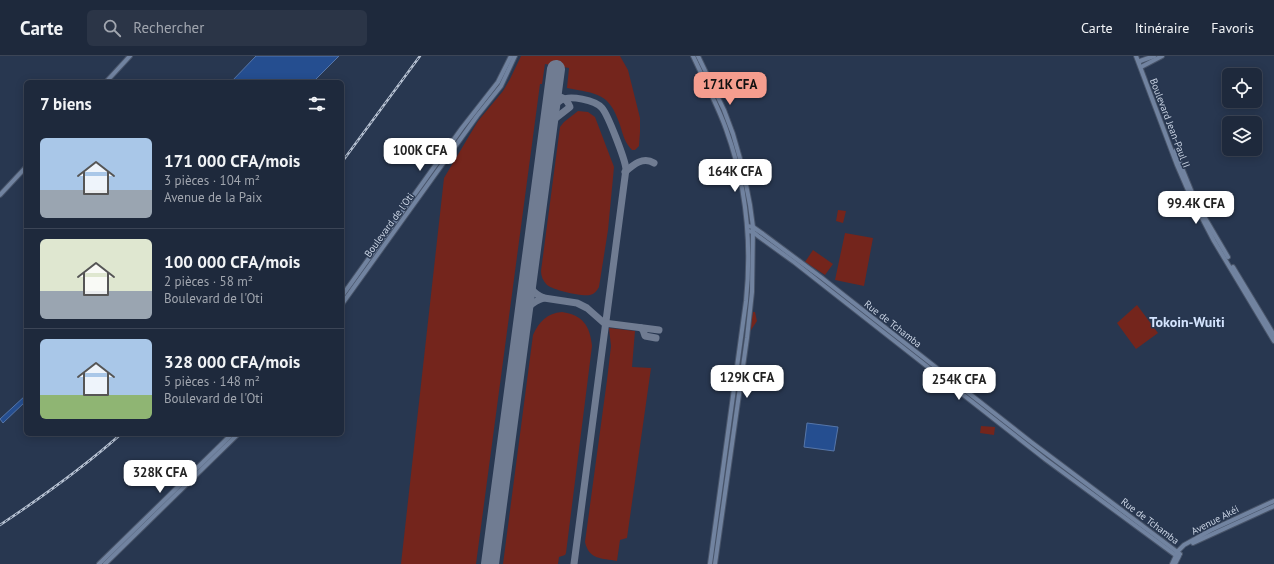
<!DOCTYPE html>
<html lang="fr">
<meta charset="utf-8">
<style>
:root{--surface:#1e293c;--page:#2b3547;--text:#f1f3f6;--muted:#a1a6af;--line:#3c4556;--accent:#f59d8e}
body{margin:0;font-family:"PT Sans",sans-serif;background:var(--page);color:var(--text);height:100vh;display:flex;flex-direction:column;font-size:15px;white-space:nowrap}
*{box-sizing:border-box;margin:0}
p{font-size:13px;color:var(--muted)}
.icon{flex:none;width:22px;height:22px;fill:none;stroke:currentColor;stroke-width:2;stroke-linecap:round;stroke-linejoin:round}
.map{position:relative;flex:1;overflow:hidden}
.sheet{position:absolute;left:24px;top:24px;width:320px;height:356px;display:flex;flex-direction:column;background:var(--surface);border-radius:6px;box-shadow:0 2px 10px #0003,0 0 0 1px var(--line)}
.sheet>*{flex:none}
.controls{position:absolute;left:1222px;top:12px;display:grid;gap:8px}
.controls a{display:grid;place-items:center;width:40px;height:40px;border-radius:6px;background:var(--surface);box-shadow:0 2px 10px #0003,0 0 0 1px var(--line);font-size:20px}
.price{position:absolute;translate:-50% -34px;padding:0 9px;border-radius:8px;background:#fff;color:#222;font-size:13px;line-height:26px;filter:drop-shadow(0 1px 2px #0008)}
.price::after{content:'';position:absolute;left:50%;top:24px;width:12px;height:9px;margin-left:-6px;background:inherit;clip-path:polygon(0 0,100% 0,50% 100%)}
.price.on{background:var(--accent);color:#111}
ul{padding:0;list-style:none}
li{display:flex;align-items:center;gap:12px;height:100px;padding:0 16px}
li+li{border-top:1px solid var(--line)}
li span{display:grid;place-items:center;flex:none;width:112px;height:80px;border-radius:6px;color:#555}
li>.icon{margin-inline-start:auto}
span .icon{width:48px;height:48px;fill:#fffc;stroke-width:1}
li b{font-size:17px}
h2{display:flex;justify-content:space-between;align-items:center;height:48px;padding:0 16px;font-size:17px}
header{display:flex;align-items:center;gap:24px;box-sizing:border-box;height:56px;padding:0 20px;background:var(--surface);border-bottom:1px solid var(--line)}
header strong{font-size:19px}
nav{display:flex;gap:22px;margin-inline-start:auto;font-size:14px}
.search{width:280px;height:36px;background:var(--page);display:flex;align-items:center;gap:10px;box-sizing:border-box;padding:0 14px;border-radius:6px;color:var(--muted);font-size:15px}
.map>svg:first-child{display:block}
.green{fill:#74251c}
.water{fill:#254e90;stroke:#5676a9}
.lines{fill:none;stroke-linecap:round;stroke-linejoin:round}
.taxiway{stroke:#707c92;stroke-width:7}
.runway{stroke:#707c92;stroke-width:18}
.secondary-casing{stroke:#485469;stroke-width:6}
.secondary{stroke:#7183a0;stroke-width:4}
.rail-casing{stroke:#b7c2d3;stroke-width:2.5}
.rail{stroke:#283750;stroke-width:1;stroke-dasharray:3;stroke-linecap:butt}
.labels{text-anchor:middle;dominant-baseline:central;stroke-width:3;stroke-linejoin:round;paint-order:stroke}
.street-label{font-size:10px;fill:#c9d3e3;stroke:#283750}
.district-label{font-size:14px;font-weight:bold;fill:#d4e4fe;stroke:#283750}
</style>
<header>
<strong>Carte</strong>
<div class="search"><svg class="icon" aria-label="search" viewBox="0 0 24 24"><circle cx="10" cy="10" r="6"/><path d="M15 15l6 6"/></svg>Rechercher</div>
<nav><a>Carte</a><a>Itinéraire</a><a>Favoris</a></nav>
</header>
<div class="map">
<svg width="1274" height="508" viewBox="0 0 1274 508">
<rect width="100%" height="100%" fill="#283750"/>
<!-- green -->
<g class="green">
<path d="M521,0H620L628,14L640,62V76L639,90L635,94H632C625,87 623,79 620,69C609,36 597,38 567,32L569,12L545,8L542,28H540L476,508H401L444,122L478,65L503,35L510,23Z"/>
<path d="M578,55L588,56L595,61L614,111L608,174L599,231C597,235 594,238 590,239C582,241 553,234 547,229C543,225 541,220 541,215L560,71L564,66Z"/>
<polygon points="838,154 846,155 843,167 836,165"/>
<polygon points="845,177 873,182 864,230 835,224"/>
<polygon points="813,194 833,208 825,219 805,206"/>
<polygon points="1137,249 1158,277 1136,293 1117,267"/>
<path d="M562,256C583,259 590,270 592,290L566,497L565,499L559,501L558,508H503L533,279C539,266 547,257 562,256Z"/>
<polygon points="753,256 755,256 757,265 749,277"/>
<path d="M609,272L635,275L632,311L651,312L627,482L620,484L617,505C602,502 589,504 585,486L607,324L611,290Z"/>
<polygon points="981,370 995,371 994,379 980,377"/>
</g>
<!-- water -->
<g class="water">
<polygon points="256,0 339,0 313,26 231,26"/>
<polygon points="26,339 26,345 3,367 0,363"/>
<polygon points="807,367 838,371 834,395 804,391"/>
</g>
<g class="lines">
<!-- taxiway -->
<g class="taxiway">
<path d="M550,58C552,52 555,47 561,44C570,39 595,44 602,52C608,59 625,103 626,113L574,508"/>
<path d="M548,73L552,65L570,51C567,43 560,38 552,42"/>
<path d="M625,116C633,109 643,100 654,107"/>
<polyline points="544,242 577,247 587,252 604,267 659,274"/>
<path d="M522,267C525,253 531,246 544,242C531,237 528,229 528,216"/>
<polyline points="641,272 643,274 645,280 656,282"/>
</g>
<!-- runway -->
<polyline class="runway" points="490,508 556,13"/>
<!-- secondary casing -->
<g class="secondary-casing">
<g id="secondary">
<path d="M693,0C704,24 717,48 726,73C746,128 752,186 746,245L710,508"/>
<polyline points="698,0 724,54 733,78 743,113 750,149 753,171 752,236 747,282 715,508"/>
<polyline points="1136,0 1177,109 1190,139 1214,185 1274,285"/>
<polyline points="1139,7 1140,5 1154,0"/>
<polyline points="1141,11 1162,0"/>
<polyline points="106,26 130,0"/>
<polyline points="1175,95 1195,144"/>
<polyline points="0,139 26,111"/>
<polyline points="1198,150 1228,201"/>
<polyline points="747,170 753,171 763,178 822,222 1031,386 1180,498"/>
<polyline points="748,175 753,176 758,180 794,206 1045,403 1178,501"/>
<polyline points="1233,211 1274,279"/>
<polyline points="342,240 462,72 498,26 511,0"/>
<polyline points="342,248 477,60 501,30 515,0"/>
<polyline points="1193,487 1274,450"/>
<polyline points="99,508 232,378"/>
<polyline points="105,508 238,378"/>
<polyline points="1172,508 1178,495 1184,489 1211,474 1274,445"/>
<polyline points="1175,508 1179,500"/>
</g>
</g>
<!-- secondary -->
<use href="#secondary" class="secondary"/>
<!-- rail casing -->
<g class="rail-casing">
<g id="rail">
<polyline points="342,106 420,0"/>
<path d="M0,469C42,441 83,412 121,378"/>
</g>
</g>
<!-- rail -->
<use href="#rail" class="rail"/>
</g>
<g class="labels">
<!-- street labels -->
<g class="street-label">
<text transform="translate(1170 67) rotate(69)">Boulevard Jean-Paul II</text>
<text transform="translate(389 169) rotate(-54)">Boulevard de l'Oti</text>
<text transform="translate(893 268) rotate(38)">Rue de Tchamba</text>
<text transform="translate(1215 464) rotate(-27)">Avenue Akéi</text>
<text transform="translate(1150 465) rotate(37)">Rue de Tchamba</text>
</g>
<!-- district labels -->
<g class="district-label">
<text x="1187" y="266">Tokoin-Wuiti</text>
</g>
</g>
</svg>
<div class="controls">
<a><svg class="icon" aria-label="locate" viewBox="0 0 24 24"><circle cx="12" cy="12" r="6"/><path d="M12 2v4M12 18v4M2 12h4M18 12h4"/></svg></a>
<a><svg class="icon" aria-label="layers" viewBox="0 0 24 24"><path d="M12 4l9 5-9 5-9-5zM3 14l9 5 9-5"/></svg></a>
</div>
<b class="price on" style="left:730px;top:50px">171K CFA</b>
<b class="price" style="left:420px;top:116px">100K CFA</b>
<b class="price" style="left:735px;top:137px">164K CFA</b>
<b class="price" style="left:1196px;top:169px">99.4K CFA</b>
<b class="price" style="left:747px;top:343px">129K CFA</b>
<b class="price" style="left:959px;top:345px">254K CFA</b>
<b class="price" style="left:160px;top:438px">328K CFA</b>
<section class="sheet">
<h2>7 biens<svg class="icon" aria-label="filters" viewBox="0 0 24 24"><path d="M4 7h16M4 17h16"/><circle cx="9" cy="7" r="2"/><circle cx="15" cy="17" r="2"/></svg></h2>
<ul>
<li><span style="background:linear-gradient(#a9c7e8 65%,#9aa5b1 0)"><svg class="icon" aria-label="home" viewBox="0 0 24 24"><path d="M3 11l9-7 9 7M6 9v11h12V9"/></svg></span><div><b>171 000 CFA/mois</b><p>3 pièces · 104 m²</p><p>Avenue de la Paix</p></div></li>
<li><span style="background:linear-gradient(#dfe7d0 65%,#9aa5b1 0)"><svg class="icon" aria-label="home" viewBox="0 0 24 24"><path d="M3 11l9-7 9 7M6 9v11h12V9"/></svg></span><div><b>100 000 CFA/mois</b><p>2 pièces · 58 m²</p><p>Boulevard de l'Oti</p></div></li>
<li><span style="background:linear-gradient(#a9c7e8 70%,#8fb573 0)"><svg class="icon" aria-label="home" viewBox="0 0 24 24"><path d="M3 11l9-7 9 7M6 9v11h12V9"/></svg></span><div><b>328 000 CFA/mois</b><p>5 pièces · 148 m²</p><p>Boulevard de l'Oti</p></div></li>
</ul>
</section>
</div>
